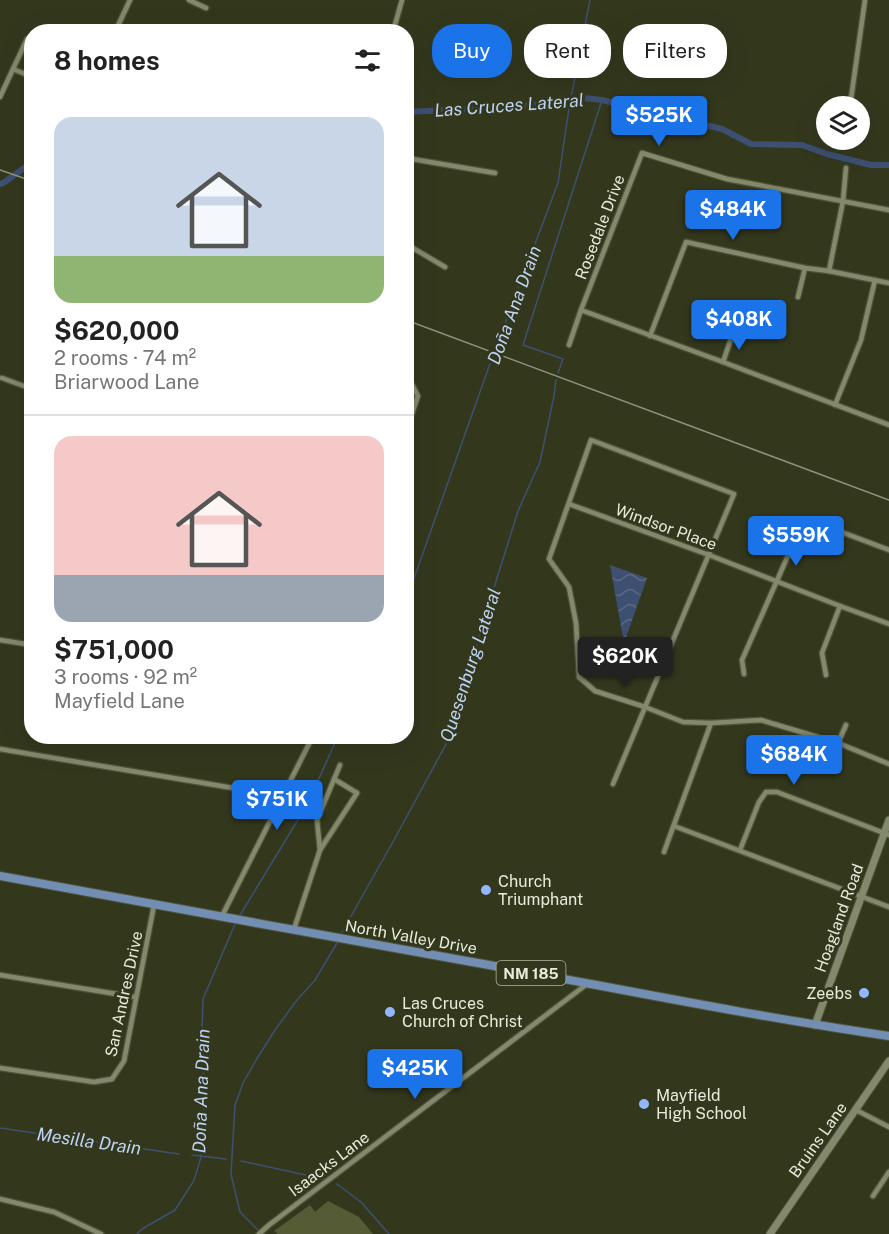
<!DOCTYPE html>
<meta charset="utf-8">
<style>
:root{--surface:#fff;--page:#f6f6f6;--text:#222;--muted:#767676;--line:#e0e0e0;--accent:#1a73e8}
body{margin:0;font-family:"Public Sans",sans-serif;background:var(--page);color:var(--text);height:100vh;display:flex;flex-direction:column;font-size:22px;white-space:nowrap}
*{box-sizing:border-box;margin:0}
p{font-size:20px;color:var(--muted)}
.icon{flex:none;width:33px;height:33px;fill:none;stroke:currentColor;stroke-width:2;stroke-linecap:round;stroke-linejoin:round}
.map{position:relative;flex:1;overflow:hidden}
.panel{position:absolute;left:24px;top:24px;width:390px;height:720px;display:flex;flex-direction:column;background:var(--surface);border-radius:24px;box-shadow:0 6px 24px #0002}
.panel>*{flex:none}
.top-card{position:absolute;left:432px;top:24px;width:366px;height:54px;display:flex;gap:12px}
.buttons{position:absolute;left:816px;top:96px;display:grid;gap:12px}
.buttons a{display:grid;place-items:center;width:54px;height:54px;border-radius:50%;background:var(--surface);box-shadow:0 6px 24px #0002;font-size:30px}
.price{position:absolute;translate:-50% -51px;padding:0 14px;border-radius:6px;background:var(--accent);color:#fff;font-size:20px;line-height:39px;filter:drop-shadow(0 2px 3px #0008)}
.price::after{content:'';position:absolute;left:50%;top:36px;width:18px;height:14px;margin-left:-9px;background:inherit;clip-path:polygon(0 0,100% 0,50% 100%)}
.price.selected{background:#222;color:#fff}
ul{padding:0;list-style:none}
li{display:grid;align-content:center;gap:12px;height:318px;padding:0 30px}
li+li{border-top:2px solid var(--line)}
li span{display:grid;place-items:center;height:186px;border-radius:18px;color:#555}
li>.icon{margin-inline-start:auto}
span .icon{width:108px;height:108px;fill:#fffc;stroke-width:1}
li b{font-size:26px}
h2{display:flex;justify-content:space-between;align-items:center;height:72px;padding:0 30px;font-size:26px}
.pill{padding:0 21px;border-radius:24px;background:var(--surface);box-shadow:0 6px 24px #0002;font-size:21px;line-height:54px}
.pill.selected{background:var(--accent);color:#fff}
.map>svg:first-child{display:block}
.pitch{fill:#555c35}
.water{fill:url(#water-waves)}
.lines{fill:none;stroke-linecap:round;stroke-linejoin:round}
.stream{stroke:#3d5072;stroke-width:1.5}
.canal{stroke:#3d5072;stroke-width:6}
.street-casing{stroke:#50543c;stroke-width:7}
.secondary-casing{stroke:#50543c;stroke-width:9}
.primary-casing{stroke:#50543c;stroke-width:10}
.street{stroke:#83896b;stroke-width:4.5}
.secondary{stroke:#83896b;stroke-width:7}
.primary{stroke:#728eb2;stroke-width:8}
.rail{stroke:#8e927c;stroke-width:1.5}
.poi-dot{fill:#92b7fd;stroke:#33381d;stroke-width:2}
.labels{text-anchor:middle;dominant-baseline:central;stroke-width:6;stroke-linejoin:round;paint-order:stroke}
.shield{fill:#33381d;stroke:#b1b5a1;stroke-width:1.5}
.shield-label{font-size:15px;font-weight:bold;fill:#e7ebda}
.street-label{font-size:16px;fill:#e7ebda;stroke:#33381d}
.poi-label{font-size:16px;fill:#e7ebda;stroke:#33381d;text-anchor:start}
.water-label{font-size:18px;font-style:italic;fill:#bed2f6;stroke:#33381d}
</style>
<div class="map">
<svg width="889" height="1234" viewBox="0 0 889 1234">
<defs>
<pattern id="water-waves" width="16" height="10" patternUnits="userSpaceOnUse" patternTransform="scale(1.5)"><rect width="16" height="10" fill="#3d5072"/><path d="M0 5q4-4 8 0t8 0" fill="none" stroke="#596986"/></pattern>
</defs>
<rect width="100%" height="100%" fill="#33381d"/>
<!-- pitch -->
<polygon class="pitch" points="328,1201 359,1217 373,1234 278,1234 274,1231 310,1205 315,1212"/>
<!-- water -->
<polygon class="water" points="610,565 647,578 624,643"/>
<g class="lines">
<!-- stream -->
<g class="stream">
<polyline points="558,373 563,359 523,345 602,100"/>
<polyline points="406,601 492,358 558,183 569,108 590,0"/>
<polyline points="239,917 308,803 338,736"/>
<polyline points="342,932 394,840 451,735 463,700 479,636 518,511 540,462 554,396 556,380"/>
<polyline points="0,1128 179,1154"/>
<polyline points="192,1155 226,1159"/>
<polyline points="241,1161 324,1179"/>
<polyline points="337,1184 361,1202 389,1234"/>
<polyline points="258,1230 240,1212 231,1174 235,1105 243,1083 256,1060 275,1030 297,1000 315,980 337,943"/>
<polyline points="137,1234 142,1229 175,1210 193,1182 195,1177 201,1157 199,1141 204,1110 202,1032 203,999 235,924"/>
</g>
<!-- canal -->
<g class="canal">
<polyline points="406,112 510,107 535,105 559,99 584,98 602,100 722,129 751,144 802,145 827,154 871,165 889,165"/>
<polyline points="0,184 5,182 32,162"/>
</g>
<!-- street casing -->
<g class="street-casing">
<g id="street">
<polyline points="189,0 206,8"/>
<polyline points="115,32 130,0"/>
<polyline points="393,32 402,0"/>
<polyline points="13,69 32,77"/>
<polyline points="0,97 27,39"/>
<polyline points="850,106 865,0"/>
<polyline points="406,158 495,173"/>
<polyline points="406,244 445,267"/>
<polyline points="829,271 843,201 846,168"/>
<polyline points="798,297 805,268"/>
<polyline points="581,310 723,362 889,425"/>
<polyline points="650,336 686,242 805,268 829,271 889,283"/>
<polyline points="569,345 581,310 642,153 727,179 889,210"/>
<polyline points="723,362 733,333"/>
<polyline points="2,378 32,389"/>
<polyline points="406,378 409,379 418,396 406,431"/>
<polyline points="835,405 861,340 875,280"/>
<polyline points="569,504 709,555 840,606 889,624"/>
<polyline points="0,640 32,645"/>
<polyline points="744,674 742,660 801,526 812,521 889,550"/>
<polyline points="826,675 822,653 840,606"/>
<polyline points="838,743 846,725"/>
<polyline points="0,749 245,790 279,802"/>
<polyline points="613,784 734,494 591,440 549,559 569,587 576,623 579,677 595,691 645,707 683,722 711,723 761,720 838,743 889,764"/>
<polyline points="674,826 889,907"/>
<polyline points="320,850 357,793 334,779"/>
<polyline points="740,850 759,802 766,792 777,792 889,835"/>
<polyline points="664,852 711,723"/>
<polyline points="222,916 313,736"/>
<polyline points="294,929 320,850 317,820 340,765"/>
<polyline points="0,975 135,997"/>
<polyline points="0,1068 94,1082 112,1079 124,1061 154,905"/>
<polyline points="856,1110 889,1127"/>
<polyline points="873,1196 889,1172"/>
<polyline points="0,1199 54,1212 101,1234"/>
<polyline points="259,1234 269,1225 587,984"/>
</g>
</g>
<!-- secondary casing -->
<g class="secondary-casing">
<g id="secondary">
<polyline points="815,1025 889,820"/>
<polyline points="770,1234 889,1061"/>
</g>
</g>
<!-- primary casing -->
<g class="primary-casing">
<path id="primary" d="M0,876C167,907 333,937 500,967C630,991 759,1017 889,1036"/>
</g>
<!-- street -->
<use href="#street" class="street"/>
<!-- secondary -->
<use href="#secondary" class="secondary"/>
<!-- primary -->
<use href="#primary" class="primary"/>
<!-- rail -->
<g class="rail">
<polyline points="0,170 32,181"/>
<polyline points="406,320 889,500"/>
</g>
</g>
<!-- markers -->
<g class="poi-dot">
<circle cx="486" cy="890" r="6"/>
<circle cx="864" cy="993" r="6"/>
<circle cx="390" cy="1012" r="6"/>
<circle cx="644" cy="1104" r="6"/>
</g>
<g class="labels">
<!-- shield labels -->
<rect class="shield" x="496.5" y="961" width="69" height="24" rx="4.5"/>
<g class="shield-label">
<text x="531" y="973">NM 185</text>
</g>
<!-- street labels -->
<g class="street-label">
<text transform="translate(600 227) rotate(-69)">Rosedale Drive</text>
<text transform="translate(666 527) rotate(20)">Windsor Place</text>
<text transform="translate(839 918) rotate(-70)">Hoagland Road</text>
<text transform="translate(411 937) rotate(10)">North Valley Drive</text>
<text transform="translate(124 994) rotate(-78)">San Andres Drive</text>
<text transform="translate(818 1140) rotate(-55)">Bruins Lane</text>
<text transform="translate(329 1164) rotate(-37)">Isaacks Lane</text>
</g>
<!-- poi labels -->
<g class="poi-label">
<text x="498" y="881">Church<tspan x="498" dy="18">Triumphant</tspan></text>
<text x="852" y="993" text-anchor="end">Zeebs</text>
<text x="402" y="1003">Las Cruces<tspan x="402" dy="18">Church of Christ</tspan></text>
<text x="656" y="1095">Mayfield<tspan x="656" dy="18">High School</tspan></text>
</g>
<!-- water labels -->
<g class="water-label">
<text transform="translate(509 105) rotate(-4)">Las Cruces Lateral</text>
<text transform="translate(514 305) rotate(-70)">Doña Ana Drain</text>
<text transform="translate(470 665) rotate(-72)">Quesenburg Lateral</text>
<text transform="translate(201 1091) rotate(-88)">Doña Ana Drain</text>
<text transform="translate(89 1141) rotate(8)">Mesilla Drain</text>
</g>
</g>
</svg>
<div class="buttons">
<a><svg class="icon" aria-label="layers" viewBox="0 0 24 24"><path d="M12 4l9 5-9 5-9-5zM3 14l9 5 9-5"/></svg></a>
</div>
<b class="price" style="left:659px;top:147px">$525K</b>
<b class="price" style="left:733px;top:241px">$484K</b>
<b class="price" style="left:739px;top:351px">$408K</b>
<b class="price" style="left:796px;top:567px">$559K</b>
<b class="price selected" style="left:625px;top:688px">$620K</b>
<b class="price" style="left:794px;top:786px">$684K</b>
<b class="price" style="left:277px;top:831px">$751K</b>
<b class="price" style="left:415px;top:1100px">$425K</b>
<div class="top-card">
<a class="pill selected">Buy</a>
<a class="pill">Rent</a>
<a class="pill">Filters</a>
</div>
<section class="panel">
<h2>8 homes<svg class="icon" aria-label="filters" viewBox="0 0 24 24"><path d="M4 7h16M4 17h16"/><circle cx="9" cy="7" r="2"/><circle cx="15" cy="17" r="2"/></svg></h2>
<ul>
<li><span style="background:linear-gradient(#c9d6e8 75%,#8fb573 0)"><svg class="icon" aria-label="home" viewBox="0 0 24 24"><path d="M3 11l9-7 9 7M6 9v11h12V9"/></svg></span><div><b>$620,000</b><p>2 rooms · 74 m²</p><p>Briarwood Lane</p></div></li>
<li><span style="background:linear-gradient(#f6c9c9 75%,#9aa5b1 0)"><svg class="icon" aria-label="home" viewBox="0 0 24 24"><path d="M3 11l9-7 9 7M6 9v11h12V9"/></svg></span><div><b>$751,000</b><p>3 rooms · 92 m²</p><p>Mayfield Lane</p></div></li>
</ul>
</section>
</div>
